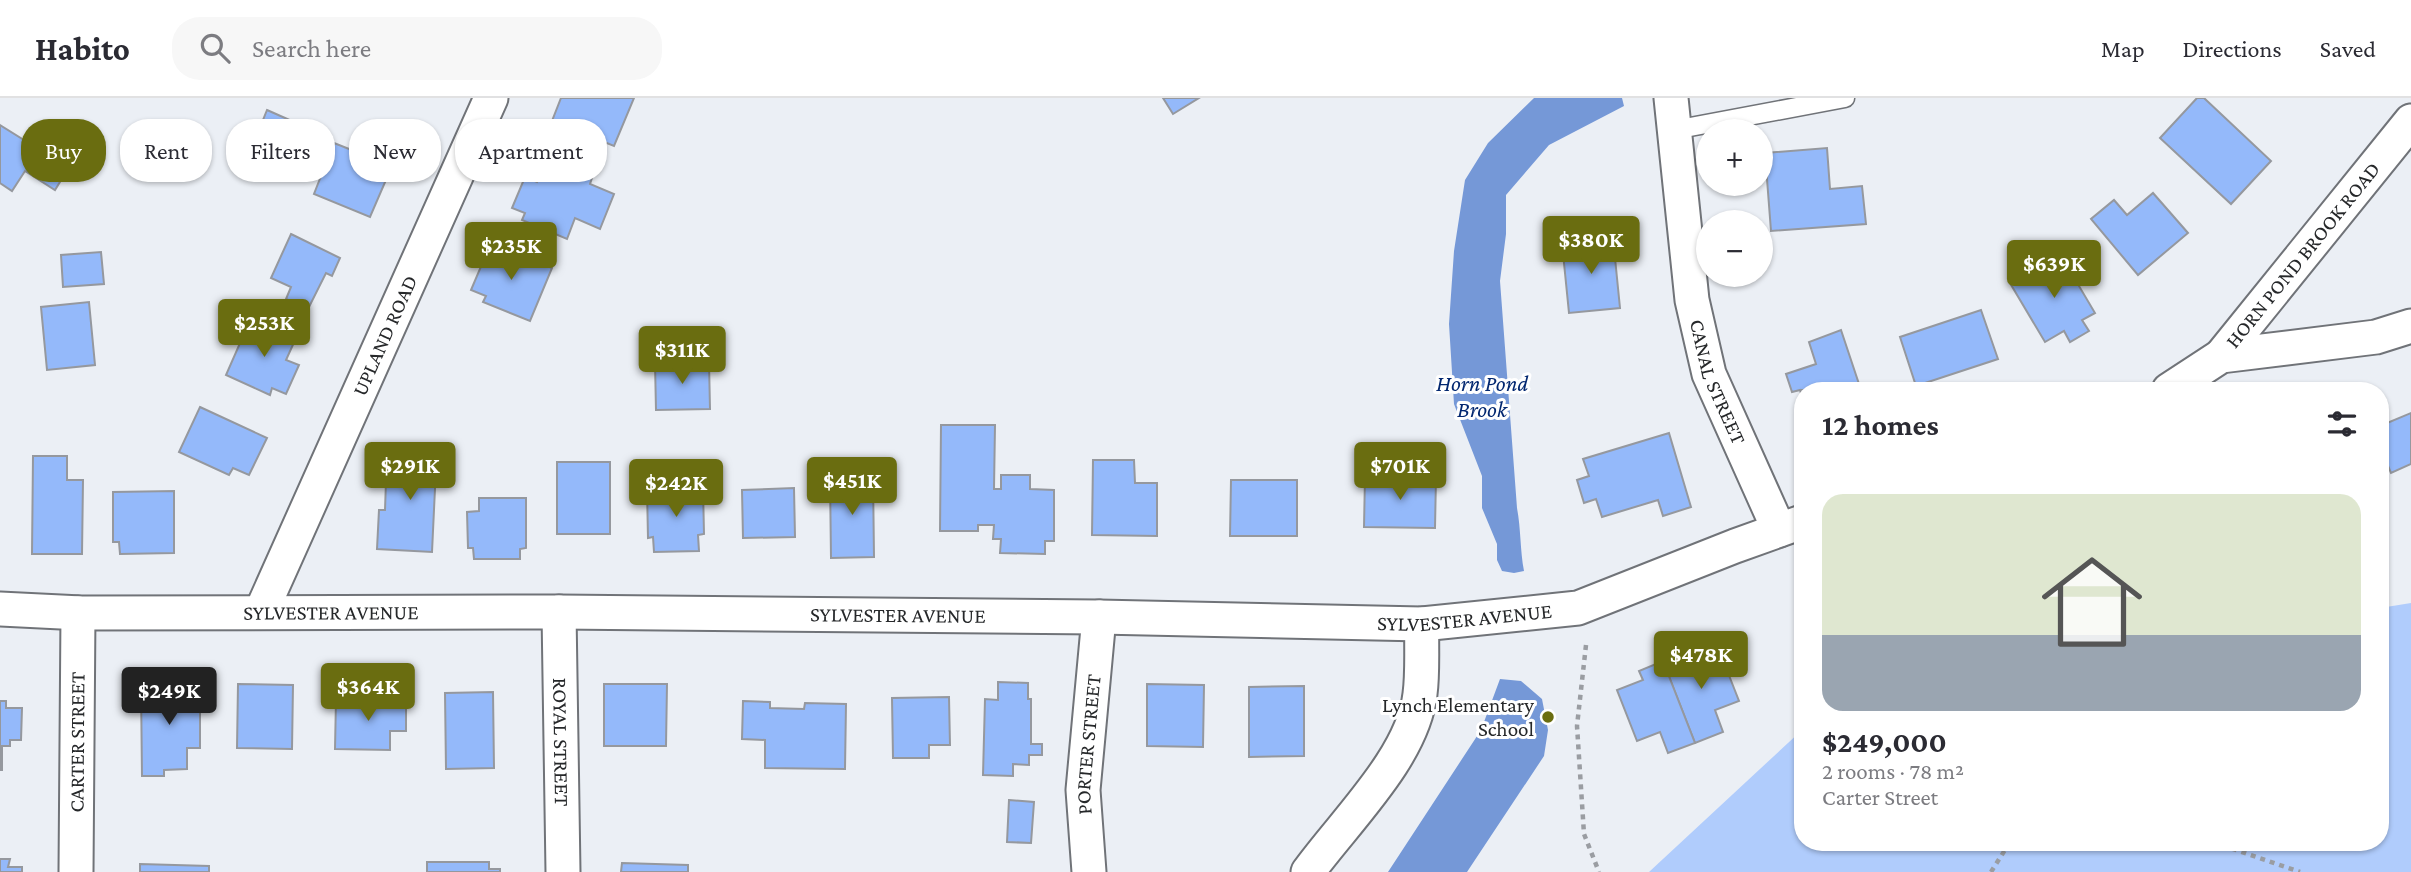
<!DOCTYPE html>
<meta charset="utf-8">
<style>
:root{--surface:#fff;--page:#f7f7f7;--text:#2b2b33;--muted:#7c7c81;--line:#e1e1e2;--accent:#6a6d10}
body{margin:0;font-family:"Crimson Pro",serif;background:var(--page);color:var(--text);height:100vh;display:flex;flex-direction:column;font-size:26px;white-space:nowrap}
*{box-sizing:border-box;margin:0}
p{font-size:23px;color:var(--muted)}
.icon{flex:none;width:38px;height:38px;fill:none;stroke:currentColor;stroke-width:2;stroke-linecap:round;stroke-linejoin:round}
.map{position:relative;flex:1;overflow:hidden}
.details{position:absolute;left:1794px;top:284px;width:595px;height:469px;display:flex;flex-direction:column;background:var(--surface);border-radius:28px;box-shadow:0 2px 5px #0004}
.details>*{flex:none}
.hud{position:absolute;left:21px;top:21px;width:665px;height:63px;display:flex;gap:14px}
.tools{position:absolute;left:1696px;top:21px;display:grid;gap:14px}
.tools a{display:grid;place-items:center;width:77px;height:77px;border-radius:50%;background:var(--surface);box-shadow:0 2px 5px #0004;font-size:35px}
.price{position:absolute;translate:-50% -60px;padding:0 16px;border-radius:7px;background:var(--accent);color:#fff;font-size:23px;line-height:46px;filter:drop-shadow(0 2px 4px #0008)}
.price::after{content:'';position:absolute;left:50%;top:42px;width:21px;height:16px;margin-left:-10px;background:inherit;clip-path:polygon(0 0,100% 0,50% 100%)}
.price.active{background:#222;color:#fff}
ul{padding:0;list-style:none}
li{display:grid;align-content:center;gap:14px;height:371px;padding:0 28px}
li span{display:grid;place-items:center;height:217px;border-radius:21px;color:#555}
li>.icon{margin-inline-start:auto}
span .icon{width:126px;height:126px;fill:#fffc;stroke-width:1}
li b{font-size:30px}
h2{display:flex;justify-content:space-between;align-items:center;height:84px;padding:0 28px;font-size:30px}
.pill{padding:0 24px;border-radius:28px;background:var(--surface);box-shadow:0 2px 5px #0004;font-size:24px;line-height:63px}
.pill.active{background:var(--accent);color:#fff}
header{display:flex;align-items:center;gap:42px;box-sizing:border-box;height:98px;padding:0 35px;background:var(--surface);border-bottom:2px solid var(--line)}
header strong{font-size:33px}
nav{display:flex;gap:38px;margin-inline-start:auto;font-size:24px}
.search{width:490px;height:63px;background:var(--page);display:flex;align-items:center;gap:18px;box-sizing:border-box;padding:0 24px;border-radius:28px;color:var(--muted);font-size:26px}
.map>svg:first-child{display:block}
.green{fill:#b0ccfc}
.water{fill:#7598d7}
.building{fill:#94b9fa;stroke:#95989e;stroke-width:2}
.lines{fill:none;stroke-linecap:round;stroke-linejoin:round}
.service-casing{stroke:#707378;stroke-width:21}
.minor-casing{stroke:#707378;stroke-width:37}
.path{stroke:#9a9da2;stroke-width:4.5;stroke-dasharray:5 5;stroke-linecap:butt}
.service{stroke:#fff;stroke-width:18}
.minor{stroke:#fff;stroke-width:33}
.poi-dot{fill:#6a6d10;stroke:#fff;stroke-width:2.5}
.labels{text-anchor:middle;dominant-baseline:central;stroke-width:6;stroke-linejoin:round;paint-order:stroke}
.street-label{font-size:21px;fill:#26282a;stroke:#fff}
.poi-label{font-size:21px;fill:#26282a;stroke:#fff;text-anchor:end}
.water-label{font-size:23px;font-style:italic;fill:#022770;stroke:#fff}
</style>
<header>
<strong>Habito</strong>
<div class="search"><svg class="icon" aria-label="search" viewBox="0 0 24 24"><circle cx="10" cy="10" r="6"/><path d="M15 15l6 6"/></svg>Search here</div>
<nav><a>Map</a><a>Directions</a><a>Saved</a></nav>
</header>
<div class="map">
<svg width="2411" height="774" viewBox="0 0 2411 774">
<rect width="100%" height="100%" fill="#ebeff5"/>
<!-- green -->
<polygon class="green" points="2411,505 2411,774 1649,774 1802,632 1802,744 2380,744 2380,510"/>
<!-- water -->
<g class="water">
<path d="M1534,0H1622L1624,8L1549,47L1506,97V136L1500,183L1517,410C1521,431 1520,452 1524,473L1514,475L1502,473L1497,462V446L1482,410V378L1454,306L1449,226L1454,153L1465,82L1488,45Z"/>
<polygon points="1500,581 1521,583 1542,601 1548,632 1544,658 1467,774 1388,774 1481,632"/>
</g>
<!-- building -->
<g class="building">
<polygon points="561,0 634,0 614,48 552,23"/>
<polygon points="1163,0 1199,0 1173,16"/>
<polygon points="2197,0 2204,0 2271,63 2231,106 2160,40"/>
<polygon points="267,12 301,27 292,47 259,32"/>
<polygon points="0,27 48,57 57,43 77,56 55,92 25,73 12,93 0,85"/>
<polygon points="334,45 392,68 370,119 314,96"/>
<polygon points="1827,50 1830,91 1862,88 1866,126 1771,133 1765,55"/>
<polygon points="549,56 594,74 590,86 614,96 600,131 575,120 567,141 522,122 525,115 512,110 525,79 537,84"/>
<polygon points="2153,95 2188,135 2138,177 2091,121 2114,102 2127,117"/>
<polygon points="291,136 340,160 332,178 326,175 308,211 286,201 291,189 271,180"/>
<polygon points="1613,140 1620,210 1569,215 1562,145"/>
<polygon points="491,145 552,170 530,223 483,204 486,198 471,192"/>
<polygon points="101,154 104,186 63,189 61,157"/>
<polygon points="2060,156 2095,215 2082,222 2089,233 2070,244 2064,233 2045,244 2010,185"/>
<polygon points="89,204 95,267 47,272 41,209"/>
<polygon points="1981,212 1998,261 1916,288 1900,239"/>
<polygon points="251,220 296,240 286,262 299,267 286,296 272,290 270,297 226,277"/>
<polygon points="1841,232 1861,292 1802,292 1802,299 1800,292 1792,294 1786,276 1816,266 1809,244"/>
<polygon points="709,264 710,311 656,312 655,265"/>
<polygon points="200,309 267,340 249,377 233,370 229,377 179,354"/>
<polygon points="2411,315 2411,366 2391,375 2380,349 2380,328"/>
<polygon points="941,327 995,327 994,391 1001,391 1001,377 1030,377 1030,391 1054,392 1054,443 1045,443 1045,456 1000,455 1001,441 993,441 994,427 978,427 978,433 940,433"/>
<polygon points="1669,335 1691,409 1663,418 1658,402 1602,419 1596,401 1584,405 1577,382 1589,378 1583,361"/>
<polygon points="400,346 437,348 432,454 377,451 379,412 385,412 386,383 398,384"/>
<polygon points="33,358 67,358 67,382 83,382 82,456 32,456"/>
<polygon points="1093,362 1134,362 1135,385 1157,385 1157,438 1092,437"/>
<rect x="557" y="364" width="53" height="72"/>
<polygon points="1365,378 1436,379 1435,430 1364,429"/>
<polygon points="873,379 874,459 831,460 830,380"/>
<polygon points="1231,382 1297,382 1297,438 1230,438"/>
<polygon points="703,390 704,436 698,437 699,453 654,454 653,439 648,440 647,391"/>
<polygon points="794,390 795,439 743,440 742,392"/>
<polygon points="174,393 174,455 120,456 119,444 113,444 113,394"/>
<polygon points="479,400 526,400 526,450 520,451 520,461 474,461 473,450 468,450 467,414 479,413"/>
<polygon points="1719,552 1739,603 1715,612 1723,634 1695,645 1663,563 1690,553 1694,562"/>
<polygon points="1663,563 1695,645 1668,655 1660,634 1637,643 1617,592 1643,582 1639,573"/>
<polygon points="998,584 1028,585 1028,601 1031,601 1031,646 1042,646 1042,657 1029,657 1029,667 1013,666 1013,678 983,677 985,601 998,602"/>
<polygon points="238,586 293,587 292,651 237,650"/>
<polygon points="604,586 667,586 666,648 604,648"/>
<polygon points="1147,586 1204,587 1203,649 1147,648"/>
<polygon points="141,588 200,588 200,650 187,650 187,671 164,672 164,678 142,678"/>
<polygon points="1304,588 1304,658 1249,659 1249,589"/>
<polygon points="493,594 494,670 446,671 445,595"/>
<polygon points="949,599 950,647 929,647 929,660 893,660 892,600"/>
<polygon points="336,601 406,602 406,633 390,633 390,652 335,651"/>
<polygon points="0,603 6,603 6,610 22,610 21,642 10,642 10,648 2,648 2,672 0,672"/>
<polygon points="743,603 770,604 770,610 804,611 805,605 846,606 845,671 765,670 765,642 742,641"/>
<polygon points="1009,702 1034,704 1031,745 1007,744"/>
<polygon points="0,761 10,761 8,769 22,769 22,774 0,774"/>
<polygon points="427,764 489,764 489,771 500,771 500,774 427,774"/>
<polygon points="622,765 688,767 688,774 621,774"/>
<polygon points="140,766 209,768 209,774 140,774"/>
</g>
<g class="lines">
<!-- service casing -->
<g class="service-casing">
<polyline id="service" points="1674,32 1845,0"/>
</g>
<!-- minor casing -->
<g class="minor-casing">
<g id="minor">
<path id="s1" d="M1671,0L1692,202L1709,276L1779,432"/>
<path id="s2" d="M2221,258L2411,23"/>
<polyline points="2169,292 2221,258 2376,239 2411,228"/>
<path id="s3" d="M0,511L81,515L559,514L1099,519L1422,526L1578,510L1735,448L1802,424"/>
<path id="s4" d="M261,514L491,0"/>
<path id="s5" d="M559,514L563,774"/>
<path id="s6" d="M76,774L78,515"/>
<path id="s7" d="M1089,774L1083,692L1099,519"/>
<path d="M1308,774C1344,724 1413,659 1420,596C1423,573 1421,549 1422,526"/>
</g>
</g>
<!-- path -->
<g class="path">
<polyline points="1586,547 1577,628 1584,736 1599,774"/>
<polyline points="2213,744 2300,774"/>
<polyline points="1991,774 2010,744"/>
</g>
<!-- service -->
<use href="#service" class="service"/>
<!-- minor -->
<use href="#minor" class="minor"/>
</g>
<!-- markers -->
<circle class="poi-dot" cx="1548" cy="619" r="7"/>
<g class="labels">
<!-- street labels -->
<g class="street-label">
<text stroke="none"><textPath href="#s2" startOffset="130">HORN POND BROOK ROAD</textPath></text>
<text stroke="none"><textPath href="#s4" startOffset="303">UPLAND ROAD</textPath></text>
<text stroke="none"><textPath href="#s1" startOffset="289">CANAL STREET</textPath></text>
<text stroke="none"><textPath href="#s3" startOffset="331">SYLVESTER AVENUE</textPath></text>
<text stroke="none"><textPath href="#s3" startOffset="898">SYLVESTER AVENUE</textPath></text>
<text stroke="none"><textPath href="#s3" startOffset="1465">SYLVESTER AVENUE</textPath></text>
<text stroke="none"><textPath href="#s6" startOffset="130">CARTER STREET</textPath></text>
<text stroke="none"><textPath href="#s5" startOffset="130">ROYAL STREET</textPath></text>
<text stroke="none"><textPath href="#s7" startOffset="128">PORTER STREET</textPath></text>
</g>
<!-- poi labels -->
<g class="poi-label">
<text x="1534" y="607">Lynch Elementary<tspan x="1534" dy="24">School</tspan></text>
</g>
<!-- water labels -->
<g class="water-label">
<text x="1482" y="285">Horn Pond<tspan x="1482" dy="26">Brook</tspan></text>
</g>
</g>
</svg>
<div class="tools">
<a>+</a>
<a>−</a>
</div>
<b class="price" style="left:1591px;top:178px">$380K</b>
<b class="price" style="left:511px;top:184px">$235K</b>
<b class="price" style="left:2054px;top:202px">$639K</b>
<b class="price" style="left:264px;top:261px">$253K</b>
<b class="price" style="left:682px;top:288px">$311K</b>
<b class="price" style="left:410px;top:404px">$291K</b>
<b class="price" style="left:1400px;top:404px">$701K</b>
<b class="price" style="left:852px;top:419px">$451K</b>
<b class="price" style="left:676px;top:421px">$242K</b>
<b class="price" style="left:1701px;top:593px">$478K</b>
<b class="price" style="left:368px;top:625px">$364K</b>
<b class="price active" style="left:169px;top:629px">$249K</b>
<div class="hud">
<a class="pill active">Buy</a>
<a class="pill">Rent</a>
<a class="pill">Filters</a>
<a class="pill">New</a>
<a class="pill">Apartment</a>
</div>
<section class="details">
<h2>12 homes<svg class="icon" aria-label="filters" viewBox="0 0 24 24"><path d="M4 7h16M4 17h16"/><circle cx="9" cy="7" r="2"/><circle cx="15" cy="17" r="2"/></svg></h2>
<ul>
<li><span style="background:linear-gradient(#dfe7d0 65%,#9aa5b1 0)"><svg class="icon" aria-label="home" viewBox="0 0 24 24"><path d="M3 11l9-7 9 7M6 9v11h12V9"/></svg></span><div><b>$249,000</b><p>2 rooms · 78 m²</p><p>Carter Street</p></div></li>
</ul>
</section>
</div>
